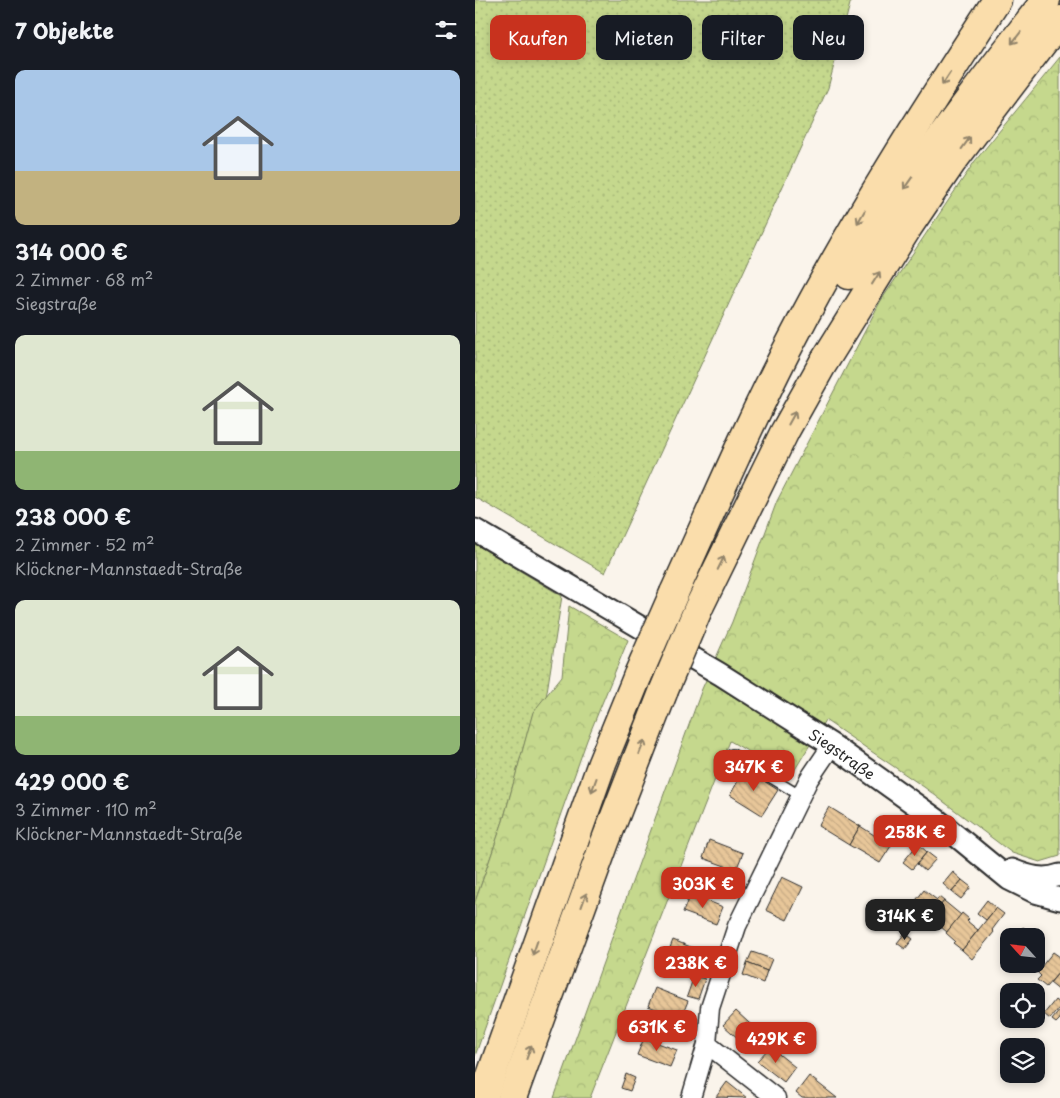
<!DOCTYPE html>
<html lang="de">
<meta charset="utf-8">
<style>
:root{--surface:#171b24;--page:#242831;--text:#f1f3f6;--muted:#9ea1a6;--accent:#c8321e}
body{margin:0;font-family:"Playpen Sans",sans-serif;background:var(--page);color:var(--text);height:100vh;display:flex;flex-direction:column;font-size:19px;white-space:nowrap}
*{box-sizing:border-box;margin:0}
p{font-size:16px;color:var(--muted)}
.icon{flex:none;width:28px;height:28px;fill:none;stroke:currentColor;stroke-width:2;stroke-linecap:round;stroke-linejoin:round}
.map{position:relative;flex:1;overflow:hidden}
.drawer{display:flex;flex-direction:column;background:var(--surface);width:475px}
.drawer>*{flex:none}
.hud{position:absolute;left:15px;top:15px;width:475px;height:45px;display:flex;gap:10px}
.needle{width:32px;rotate:297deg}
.fabs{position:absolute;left:525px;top:928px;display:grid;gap:10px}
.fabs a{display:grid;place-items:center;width:45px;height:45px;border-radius:10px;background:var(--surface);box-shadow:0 2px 8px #0003;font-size:25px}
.price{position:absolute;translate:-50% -42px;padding:0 11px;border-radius:10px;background:var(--accent);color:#fff;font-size:16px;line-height:32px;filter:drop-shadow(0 1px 2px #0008)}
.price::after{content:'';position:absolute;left:50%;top:30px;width:15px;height:11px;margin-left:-8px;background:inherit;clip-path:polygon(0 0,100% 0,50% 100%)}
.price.active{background:#222;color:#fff}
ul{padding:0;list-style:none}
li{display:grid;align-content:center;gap:10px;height:265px;padding:0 15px}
li span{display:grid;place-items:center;height:155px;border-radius:10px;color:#555}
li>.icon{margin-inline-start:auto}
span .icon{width:90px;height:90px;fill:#fffc;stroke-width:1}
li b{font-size:21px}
h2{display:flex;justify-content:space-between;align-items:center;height:60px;padding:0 15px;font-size:21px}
.pill{padding:0 18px;border-radius:10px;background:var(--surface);box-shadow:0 2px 8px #0003;font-size:18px;line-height:45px}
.pill.active{background:var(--accent);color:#fff}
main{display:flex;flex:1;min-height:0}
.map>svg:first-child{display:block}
.grass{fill:url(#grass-dots);stroke:#78825c}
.forest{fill:url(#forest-crowns);stroke:#78825c}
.building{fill:url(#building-back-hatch);stroke:#2b2b2b}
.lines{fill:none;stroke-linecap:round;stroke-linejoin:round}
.service-casing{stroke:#2b2b2b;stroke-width:12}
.minor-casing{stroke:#2b2b2b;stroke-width:21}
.tertiary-casing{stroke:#2b2b2b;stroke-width:25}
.motorway-casing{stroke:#2b2b2b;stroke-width:31}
.service{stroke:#fff;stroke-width:9}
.minor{stroke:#fff;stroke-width:18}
.tertiary{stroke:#fff;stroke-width:21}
.motorway{stroke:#faddab;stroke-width:28}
.motorway-bridge-casing{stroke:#2b2b2b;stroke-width:31;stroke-linecap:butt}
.motorway-bridge{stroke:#faddab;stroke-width:28}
.oneway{stroke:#92846b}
.labels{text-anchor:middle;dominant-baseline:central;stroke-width:5;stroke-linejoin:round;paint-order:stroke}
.street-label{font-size:15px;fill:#2b2b2b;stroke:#fff}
</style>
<main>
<section class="drawer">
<h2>7 Objekte<svg class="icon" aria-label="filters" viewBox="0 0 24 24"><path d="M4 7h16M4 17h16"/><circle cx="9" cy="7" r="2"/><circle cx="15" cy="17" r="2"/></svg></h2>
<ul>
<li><span style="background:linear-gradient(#a9c7e8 65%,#c2b280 0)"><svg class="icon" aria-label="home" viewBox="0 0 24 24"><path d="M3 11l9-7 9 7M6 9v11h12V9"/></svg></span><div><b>314 000 €</b><p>2 Zimmer · 68 m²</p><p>Siegstraße</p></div></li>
<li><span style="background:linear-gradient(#dfe7d0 75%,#8fb573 0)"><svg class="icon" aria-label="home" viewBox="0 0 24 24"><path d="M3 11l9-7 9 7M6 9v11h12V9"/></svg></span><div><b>238 000 €</b><p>2 Zimmer · 52 m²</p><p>Klöckner-Mannstaedt-Straße</p></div></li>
<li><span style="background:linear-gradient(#dfe7d0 75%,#8fb573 0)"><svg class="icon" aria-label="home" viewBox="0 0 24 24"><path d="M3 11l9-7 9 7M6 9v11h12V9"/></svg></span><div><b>429 000 €</b><p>3 Zimmer · 110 m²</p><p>Klöckner-Mannstaedt-Straße</p></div></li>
</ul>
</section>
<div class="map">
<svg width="585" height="1098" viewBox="0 0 585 1098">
<defs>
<pattern id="grass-dots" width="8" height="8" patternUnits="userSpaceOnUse" patternTransform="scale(1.25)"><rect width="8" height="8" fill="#c5d88d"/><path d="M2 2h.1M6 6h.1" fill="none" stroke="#a9ba7a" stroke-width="1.8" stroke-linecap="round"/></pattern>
<pattern id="forest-crowns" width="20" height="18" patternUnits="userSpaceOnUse" patternTransform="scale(1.25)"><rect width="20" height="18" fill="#c5d88d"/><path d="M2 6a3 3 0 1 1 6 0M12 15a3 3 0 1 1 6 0" fill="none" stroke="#a9ba7a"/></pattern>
<pattern id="building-back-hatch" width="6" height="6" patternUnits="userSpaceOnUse" patternTransform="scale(1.25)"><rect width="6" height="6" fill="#e7c699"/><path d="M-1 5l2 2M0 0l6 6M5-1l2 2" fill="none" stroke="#c6aa84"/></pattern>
</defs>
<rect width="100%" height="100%" fill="#faf4eb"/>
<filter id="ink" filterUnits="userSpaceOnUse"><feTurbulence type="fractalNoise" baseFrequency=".02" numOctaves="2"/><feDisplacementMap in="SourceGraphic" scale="10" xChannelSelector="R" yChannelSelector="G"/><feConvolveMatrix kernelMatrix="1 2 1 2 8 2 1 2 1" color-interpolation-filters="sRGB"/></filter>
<g filter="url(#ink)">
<!-- grass -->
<g class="grass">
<polygon points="0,0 376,0 353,88 130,573 0,497"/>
<polygon points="0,544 87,596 71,698 58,713 28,821 0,902"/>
</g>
<!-- forest -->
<g class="forest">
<polygon points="585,57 585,856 565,862 537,853 449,787 350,720 316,776 255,741 115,1098 79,1098 227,689 257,622 302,501 405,302 500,161"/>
<polygon points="94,606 153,640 112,740 0,1056 0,902 28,821 58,712 87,676"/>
</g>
<!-- building -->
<g class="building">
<polygon points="270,769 303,790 287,815 255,795"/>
<polygon points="354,807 385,826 374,845 343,826"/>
<polygon points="385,826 416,846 405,863 374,845"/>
<polygon points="234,840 268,853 261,870 228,858"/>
<polygon points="443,844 452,852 437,869 428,862"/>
<polygon points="452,852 461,859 450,871 442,864"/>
<polygon points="478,872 487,880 477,892 468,884"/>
<polygon points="307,877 328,887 312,920 291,910"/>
<polygon points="487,880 496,887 486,899 477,892"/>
<polygon points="449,890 462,900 464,897 469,901 453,922 435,908"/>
<polygon points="215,894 248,907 241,924 208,912"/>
<polygon points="512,900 521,908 511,920 502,913"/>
<polygon points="469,901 486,915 472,932 455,918"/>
<polygon points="521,908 529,914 517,930 519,932 497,959 487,950"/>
<polygon points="487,913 494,919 492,921 503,930 487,950 478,943 480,941 471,933"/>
<polygon points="548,927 557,934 555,936 541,936"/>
<polygon points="430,933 438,939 430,949 422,943"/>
<polygon points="198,940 231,953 224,971 191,958"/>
<polygon points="277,952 297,959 292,971 272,963"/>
<polygon points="578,952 585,957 585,971 571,987 562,980 566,976 562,972"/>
<polygon points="272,963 292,971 288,983 268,975"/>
<polygon points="585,971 585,991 575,983"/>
<polygon points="219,976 230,979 223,999 212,996"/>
<polygon points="180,988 213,1001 206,1018 173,1006"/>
<polygon points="580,1000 585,1004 585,1007 575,1019 569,1014"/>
<polygon points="585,1010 585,1019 581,1023 577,1020"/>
<polygon points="261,1011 286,1034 274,1048 248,1025"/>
<polygon points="169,1038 202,1050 195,1067 162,1055"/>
<polygon points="295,1047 320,1067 309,1082 282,1061"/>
<polygon points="151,1074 160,1078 155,1091 146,1088"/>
<polygon points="334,1076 362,1098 327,1098 321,1093"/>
<polygon points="252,1082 272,1098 241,1097"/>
</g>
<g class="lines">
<!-- service casing -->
<g class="service-casing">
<polyline id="service" points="257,754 326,796"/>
</g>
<!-- minor casing -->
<g class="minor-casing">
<g id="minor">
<polyline points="232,1044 301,1098"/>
<polyline points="216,1098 232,1044 235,1008 262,926 334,779 357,745"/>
</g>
</g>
<!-- tertiary casing -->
<g class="tertiary-casing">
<g id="tertiary">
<path id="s1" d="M0,530L245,674L357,745L462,820L534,879L560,892L585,899"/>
<path d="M537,870C554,877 568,881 585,875"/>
</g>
</g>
<!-- motorway casing -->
<g class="motorway-casing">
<g id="motorway">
<path d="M374,275C433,179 501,89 571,0"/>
<path d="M199,593C238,508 274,422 317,340C378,222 450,110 522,0"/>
<polyline points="224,607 310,431 347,365 433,227 477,162 585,20"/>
<polyline points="8,1098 127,763 163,675"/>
<polyline points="37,1098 130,842 189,690"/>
</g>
</g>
<!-- service -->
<use href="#service" class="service"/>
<!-- minor -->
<use href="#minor" class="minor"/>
<!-- tertiary -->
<use href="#tertiary" class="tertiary"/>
<!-- motorway -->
<use href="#motorway" class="motorway"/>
<!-- motorway-bridge casing -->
<g class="motorway-bridge-casing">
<g id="motorway-bridge">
<polyline points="163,675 199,593"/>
<polyline points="189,690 224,607"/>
</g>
</g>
<!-- motorway-bridge -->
<use href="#motorway-bridge" class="motorway-bridge"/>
</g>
<!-- one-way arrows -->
<defs><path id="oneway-shaft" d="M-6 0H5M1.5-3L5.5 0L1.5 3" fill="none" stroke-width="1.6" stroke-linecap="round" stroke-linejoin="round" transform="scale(1.25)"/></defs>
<g class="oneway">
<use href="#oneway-shaft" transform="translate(541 38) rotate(128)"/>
<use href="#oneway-shaft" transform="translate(471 79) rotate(123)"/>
<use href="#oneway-shaft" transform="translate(491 143) rotate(-54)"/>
<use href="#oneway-shaft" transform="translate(433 183) rotate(125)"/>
<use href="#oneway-shaft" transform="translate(386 217) rotate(120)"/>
<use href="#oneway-shaft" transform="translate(401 278) rotate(-58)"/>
<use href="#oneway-shaft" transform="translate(317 418) rotate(-61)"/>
<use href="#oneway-shaft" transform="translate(246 563) rotate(-64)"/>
<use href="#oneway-shaft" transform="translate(167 747) rotate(-69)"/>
<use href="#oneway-shaft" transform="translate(119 785) rotate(110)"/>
<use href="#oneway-shaft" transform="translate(109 900) rotate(-70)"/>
<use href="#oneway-shaft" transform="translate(60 948) rotate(109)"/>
<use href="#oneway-shaft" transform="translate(54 1052) rotate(-70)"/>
</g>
</g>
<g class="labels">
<!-- street labels -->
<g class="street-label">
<text stroke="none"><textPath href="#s1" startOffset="430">Siegstraße</textPath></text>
</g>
</g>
</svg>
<div class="fabs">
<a><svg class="needle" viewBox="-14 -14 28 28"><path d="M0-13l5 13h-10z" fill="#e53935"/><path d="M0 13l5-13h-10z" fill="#9ea1a6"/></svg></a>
<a><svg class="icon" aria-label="locate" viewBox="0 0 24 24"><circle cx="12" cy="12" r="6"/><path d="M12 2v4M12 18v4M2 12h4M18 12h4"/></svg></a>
<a><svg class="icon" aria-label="layers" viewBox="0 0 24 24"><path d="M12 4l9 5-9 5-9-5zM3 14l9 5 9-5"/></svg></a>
</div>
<b class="price" style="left:279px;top:792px">347K €</b>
<b class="price" style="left:440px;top:857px">258K €</b>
<b class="price" style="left:228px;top:909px">303K €</b>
<b class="price active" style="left:430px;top:941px">314K €</b>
<b class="price" style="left:221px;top:988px">238K €</b>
<b class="price" style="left:182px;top:1052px">631K €</b>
<b class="price" style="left:301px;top:1064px">429K €</b>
<div class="hud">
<a class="pill active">Kaufen</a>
<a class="pill">Mieten</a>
<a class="pill">Filter</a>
<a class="pill">Neu</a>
</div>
</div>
</main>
